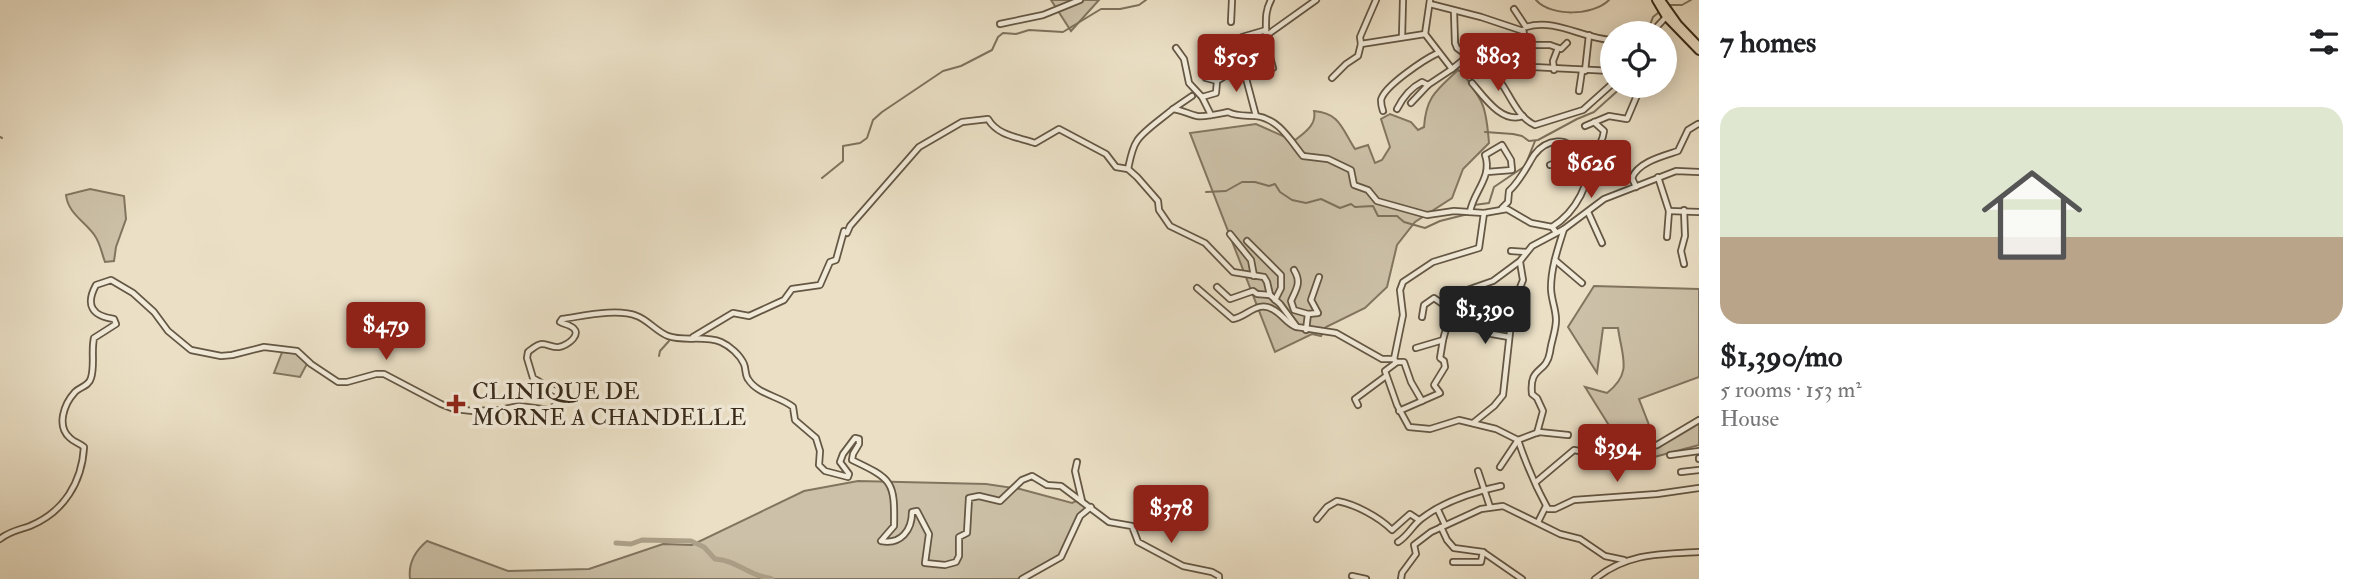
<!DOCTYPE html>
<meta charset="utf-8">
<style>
:root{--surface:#fff;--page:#f2f2f2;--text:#202124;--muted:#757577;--line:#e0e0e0;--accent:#8f2418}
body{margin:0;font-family:"IM FELL Double Pica",serif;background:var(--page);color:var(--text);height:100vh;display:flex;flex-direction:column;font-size:26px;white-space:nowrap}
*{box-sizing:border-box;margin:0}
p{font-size:23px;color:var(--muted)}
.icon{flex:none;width:38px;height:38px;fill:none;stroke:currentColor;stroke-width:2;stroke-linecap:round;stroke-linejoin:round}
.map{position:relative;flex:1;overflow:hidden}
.drawer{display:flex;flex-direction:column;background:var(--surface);width:665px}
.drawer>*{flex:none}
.buttons{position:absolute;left:1600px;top:21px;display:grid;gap:14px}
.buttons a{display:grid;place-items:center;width:77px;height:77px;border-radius:50%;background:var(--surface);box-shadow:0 4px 18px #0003;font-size:35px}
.price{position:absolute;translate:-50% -60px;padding:0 16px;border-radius:7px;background:var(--accent);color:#fff;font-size:23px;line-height:46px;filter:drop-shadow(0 2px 4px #0008)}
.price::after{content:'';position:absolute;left:50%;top:42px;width:21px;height:16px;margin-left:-10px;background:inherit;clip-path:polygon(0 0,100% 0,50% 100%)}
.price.current{background:#222;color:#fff}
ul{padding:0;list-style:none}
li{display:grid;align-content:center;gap:14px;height:371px;padding:0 21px}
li+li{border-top:2px solid var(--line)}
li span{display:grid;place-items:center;height:217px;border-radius:21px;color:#555}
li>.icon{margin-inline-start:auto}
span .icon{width:126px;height:126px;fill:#fffc;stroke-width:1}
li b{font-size:30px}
h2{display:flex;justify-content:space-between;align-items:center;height:84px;padding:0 21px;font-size:30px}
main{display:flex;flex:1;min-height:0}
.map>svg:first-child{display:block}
.green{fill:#ccc1a8;stroke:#827560;stroke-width:2}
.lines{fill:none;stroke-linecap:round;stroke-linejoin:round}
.stream{stroke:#7e725d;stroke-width:2}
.river{stroke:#aea28b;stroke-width:5}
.minor-casing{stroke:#645744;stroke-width:8}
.major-casing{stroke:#372918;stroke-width:10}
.minor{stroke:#f2ebda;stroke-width:4.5}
.major{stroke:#ebe0c6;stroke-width:6}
.poi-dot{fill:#8f2418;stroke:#f2ebda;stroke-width:2.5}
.labels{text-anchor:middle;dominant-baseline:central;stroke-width:7;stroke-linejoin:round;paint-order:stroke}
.poi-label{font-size:23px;fill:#372918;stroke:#f2ebda;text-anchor:start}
</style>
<main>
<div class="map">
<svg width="1699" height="579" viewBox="0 0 1699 579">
<rect width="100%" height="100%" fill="#ebe0c6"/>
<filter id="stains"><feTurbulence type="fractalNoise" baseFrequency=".00286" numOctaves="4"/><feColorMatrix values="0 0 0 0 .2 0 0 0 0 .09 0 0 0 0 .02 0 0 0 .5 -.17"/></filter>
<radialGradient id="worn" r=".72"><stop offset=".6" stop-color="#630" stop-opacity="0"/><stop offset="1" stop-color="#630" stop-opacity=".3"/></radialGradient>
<!-- green -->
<g class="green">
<polygon points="1051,0 1099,0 1071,31"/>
<path d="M1458,70L1462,72C1484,103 1486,105 1489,143L1463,169L1452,198L1415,222L1397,245L1387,287L1365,308L1326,327L1321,336L1312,334L1275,352L1190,133L1256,124L1294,141C1304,133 1317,125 1314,111C1340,113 1342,129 1355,149L1368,145L1375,163L1382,160L1390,147L1381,119L1390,114L1411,122L1418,130L1424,127C1426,96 1437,90 1458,70Z"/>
<path d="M90,189L124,196L126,219L116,247L114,261L105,262C102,254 100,243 95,236C86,222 68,214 66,195Z"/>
<path d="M1594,286L1699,289V377L1639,399L1656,443L1625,451L1585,387L1607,393C1633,373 1622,357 1618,328H1603L1597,373L1568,327Z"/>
<polygon points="283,350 300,353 308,362 300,377 274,373"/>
<polygon points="1699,422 1699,445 1643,460 1639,453 1660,446"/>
<path d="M858,481L986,484L1020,489L1072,503L1076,501L1089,504L1079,518L1063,558L1028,576V579H410C408,563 415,551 427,541L508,571L589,569L663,544L692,545L804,491Z"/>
</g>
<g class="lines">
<!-- stream -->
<g class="stream">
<path d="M1536,0C1551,17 1593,16 1609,0"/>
<polyline points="1670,5 1682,5 1691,0"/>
<polyline points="1647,33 1653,17 1658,13"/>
<polyline points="1485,132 1513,134 1522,136 1529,141 1538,140 1577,119 1594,112 1623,86"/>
<polyline points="0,137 2,138"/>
<polyline points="822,178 843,161 843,146 860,143 867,138 873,120 882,112 943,71 961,66 992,50 998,37 1003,33 1016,34 1029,30 1063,32 1101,9 1120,9 1139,5 1146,0"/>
<polyline points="1206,192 1226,191 1242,182 1255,182 1269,186 1275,184 1280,192 1292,200 1306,203 1321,199 1340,208 1351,204 1355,207 1373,206 1378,216 1397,216 1404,222 1425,228 1440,221 1468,214"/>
<polyline points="1474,205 1489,203 1494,187 1525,166 1535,141"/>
<polyline points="659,356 660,351 669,341"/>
</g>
<!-- river -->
<path class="river" d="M616,543L631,544L642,540L691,541L704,547L715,559C732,560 740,568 755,574C761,577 767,577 772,579"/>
<!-- minor casing -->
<g class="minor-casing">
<g id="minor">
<polyline points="1430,4 1481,17 1523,31"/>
<polyline points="1514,9 1526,27"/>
<polyline points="1231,22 1232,0"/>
<polyline points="1000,24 1043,15 1080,0"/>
<path d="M1526,27C1556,18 1583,39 1612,40"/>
<polyline points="1523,30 1527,45 1550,45 1561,49 1567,43"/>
<polyline points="1651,33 1666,17"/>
<polyline points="1425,34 1452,69 1468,56 1457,48 1455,43 1454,12"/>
<polyline points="1425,34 1430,0"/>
<polyline points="1267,35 1316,0"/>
<polyline points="1242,37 1266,30"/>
<polyline points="1402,37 1403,0"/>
<polyline points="1265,39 1273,68"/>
<polyline points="1361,44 1425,34"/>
<polyline points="1505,45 1523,42 1527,45 1527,59 1533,67 1612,71"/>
<polyline points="1176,48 1184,59 1189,83 1202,97 1211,115"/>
<path d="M1468,56C1478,60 1488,68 1496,76C1509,91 1516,117 1535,125L1583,110L1612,84"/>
<polyline points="1243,67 1256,116"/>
<polyline points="1554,70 1553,61 1558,48"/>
<polyline points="1585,71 1589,35"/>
<polyline points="1607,72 1612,53"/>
<polyline points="1206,78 1217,81"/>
<polyline points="1332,78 1346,64 1358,56 1361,44 1360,37 1376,0"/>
<path d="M1217,81C1235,69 1265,59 1266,32C1266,20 1265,11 1271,0"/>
<path d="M1472,83C1484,97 1502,124 1523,116"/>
<polyline points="1579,91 1582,71"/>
<polyline points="1202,97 1216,93 1217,81"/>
<polyline points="1411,103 1428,85 1452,69"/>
<polyline points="1173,109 1192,96"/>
<path d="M1397,109C1403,97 1410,88 1422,82L1428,85"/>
<path d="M1383,111C1382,108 1381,103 1381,100C1384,86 1425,59 1438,53"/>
<polyline points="1585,126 1609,116 1627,119 1641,86"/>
<path d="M1550,165C1557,163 1559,160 1565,157C1583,150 1600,158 1604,131L1594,122"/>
<path d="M1128,169C1130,160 1132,148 1137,141C1143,131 1163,118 1173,109C1182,110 1188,114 1197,116C1207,117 1218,114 1228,112C1237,117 1247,115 1256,116C1279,119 1290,140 1303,156L1328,159L1351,170L1354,185L1368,190L1377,201L1427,215L1454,211L1484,213L1507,209L1531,223L1552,227L1556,232"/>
<polyline points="1658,177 1669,211 1667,237"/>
<path d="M1636,187L1632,178C1638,162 1663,156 1678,151L1688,130L1698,124"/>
<path d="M1502,208L1508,202L1509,191C1520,181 1526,168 1534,155C1546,139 1569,135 1578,155"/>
<polyline points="1684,210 1685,236 1681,251 1684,264"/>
<polyline points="1669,211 1699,212"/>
<path d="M1470,212C1473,192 1493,177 1485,155L1502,145L1511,160L1512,170L1487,172"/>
<polyline points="1588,212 1602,243"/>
<path d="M1552,227C1576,212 1592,182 1589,154"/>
<polyline points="1230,234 1251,260 1254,276"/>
<polyline points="1247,241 1281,275 1281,288 1275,300"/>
<polyline points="1511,251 1526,252"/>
<polyline points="1555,260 1582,283"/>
<path d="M1294,270C1302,283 1296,289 1291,301L1294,310L1308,314L1306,330"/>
<polyline points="1217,287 1230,299 1253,291 1257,294 1270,295"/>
<path d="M1197,288L1233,319C1247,317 1258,299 1274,310C1283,315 1286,323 1296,327"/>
<polyline points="1443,303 1453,295 1493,281 1520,261 1532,246 1564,229 1604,199 1676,171 1699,172"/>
<polyline points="1308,314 1318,313 1311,300 1319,277"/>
<polyline points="1469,326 1492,334 1509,337"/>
<path d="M693,337L733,313L749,316L784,300L792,289L820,285L830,262L836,260L844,231L847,233L850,226L919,147L962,122L988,119C998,136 1018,137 1035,143L1059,129L1106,154L1116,167L1128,169L1137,177L1158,201L1159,210L1170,226L1205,243L1233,272L1264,277L1267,282L1270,295L1280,304L1297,327L1336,333L1382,359H1394"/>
<polyline points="1416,348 1443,340 1451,310 1434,298 1424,305 1422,317"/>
<polyline points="1396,362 1394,359 1403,315 1400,290 1403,282 1433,262 1479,248 1484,213"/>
<path d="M1422,401L1411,382L1404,362H1397L1385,371L1397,405L1409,427L1430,429L1459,420L1496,429L1518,440C1526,464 1536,487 1548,509H1555L1574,500L1657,494L1699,488"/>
<polyline points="1358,405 1355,399 1386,376"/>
<polyline points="1399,411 1440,393 1434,385 1445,367 1444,361 1440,358 1443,340"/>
<polyline points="1473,423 1494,406 1503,395 1513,305 1523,280 1520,262"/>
<path d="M1537,433L1543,411L1537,398L1532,394C1529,365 1546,375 1550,352C1551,342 1556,331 1556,320C1556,309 1551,299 1551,288C1551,268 1558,248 1564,229"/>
<polyline points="1670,455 1699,451"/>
<polyline points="1699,459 1699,458"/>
<polyline points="1077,462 1075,471 1082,501"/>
<polyline points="1500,467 1518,440 1539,432 1568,435"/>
<polyline points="1478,471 1490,507"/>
<polyline points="1681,472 1699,470"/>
<polyline points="1536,482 1574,450 1606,456 1616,455 1657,445 1699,420"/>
<polyline points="1438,510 1445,525"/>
<path d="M1317,519L1327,507L1337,501C1355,504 1379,517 1392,530L1410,514L1419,520"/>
<polyline points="1538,522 1546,506"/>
<polyline points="1441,527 1447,540 1454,548 1483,552 1522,579"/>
<path d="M0,539C10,531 19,530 30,526C64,512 82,482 84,447C79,443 74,442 70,438C56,426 64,404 75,392C80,387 89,386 91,378C95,365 91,351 94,338L116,324L114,319C92,316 85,305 96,285L111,280L133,293L154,312L168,331L191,350L221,356L232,355L264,347L297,351L311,364L338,382H347L376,374H384L441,404L454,409L473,411L500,410L519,406L550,410L560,401V394L533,378L527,358L528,352C532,349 537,344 542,344C548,344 553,348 559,347C567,346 585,333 570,326C567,324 563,324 560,322L562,319C584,316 617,308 637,316C648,320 657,332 668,336C684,342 704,335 721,342C730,346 740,355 744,364C746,369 745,375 748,379C758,395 780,396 793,407L795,420L816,438L820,451L819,465L825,471L848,477L849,474L840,462L843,454L855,438L859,439V444L853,454L852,460C892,479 895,481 894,526L881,541C901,545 912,530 912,512L917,511L929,534L925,563L945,565L956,562L959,556V537L967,533L969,498L979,496L1000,501L1022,480L1032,476L1047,485L1061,486L1109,522L1132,526L1138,542L1183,566L1212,572L1219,576V579"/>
<path d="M1398,542C1408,536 1412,526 1421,519C1444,501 1473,492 1501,486"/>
<polyline points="1453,562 1481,562 1483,552"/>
<polyline points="1352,576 1366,579"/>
<polyline points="1022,579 1061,557 1080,516 1091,507"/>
<polyline points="1401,579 1402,573 1416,554 1414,545 1431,532 1481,509 1503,506 1560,534 1580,539 1605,556 1624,560"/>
<path d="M1595,579C1627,553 1660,554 1699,552"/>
</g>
</g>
<!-- major casing -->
<g class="major-casing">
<g id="major">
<polyline points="1656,0 1666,17 1699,51"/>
<polyline points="1661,0 1678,24 1699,46"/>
</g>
</g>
<!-- minor -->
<use href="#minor" class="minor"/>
<!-- major -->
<use href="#major" class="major"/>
</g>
<!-- markers -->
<path class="poi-dot" d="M452.5 393.5h7v7h7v7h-7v7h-7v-7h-7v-7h7z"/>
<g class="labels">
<!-- poi labels -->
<g class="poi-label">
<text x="472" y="391">CLINIQUE DE<tspan x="472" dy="26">MORNE A CHANDELLE</tspan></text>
</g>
</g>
<rect width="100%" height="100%" filter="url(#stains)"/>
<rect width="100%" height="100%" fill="url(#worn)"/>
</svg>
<div class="buttons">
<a><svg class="icon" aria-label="locate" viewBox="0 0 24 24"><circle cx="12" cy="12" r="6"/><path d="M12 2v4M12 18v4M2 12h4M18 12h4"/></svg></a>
</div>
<b class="price" style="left:1498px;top:93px">$803</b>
<b class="price" style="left:1236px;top:94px">$505</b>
<b class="price" style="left:1591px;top:200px">$626</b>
<b class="price current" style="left:1485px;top:346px">$1,390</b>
<b class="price" style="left:386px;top:362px">$479</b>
<b class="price" style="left:1617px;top:484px">$394</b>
<b class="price" style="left:1171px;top:545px">$378</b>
</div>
<section class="drawer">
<h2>7 homes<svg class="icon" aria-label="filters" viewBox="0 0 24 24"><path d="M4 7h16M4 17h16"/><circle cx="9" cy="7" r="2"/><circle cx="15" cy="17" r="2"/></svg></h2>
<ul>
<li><span style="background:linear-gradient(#dfe7d0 60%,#b9a48a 0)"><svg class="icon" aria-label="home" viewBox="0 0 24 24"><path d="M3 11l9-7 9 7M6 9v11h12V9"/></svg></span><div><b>$1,390/mo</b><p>5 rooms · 153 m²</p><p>House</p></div></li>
</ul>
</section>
</main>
